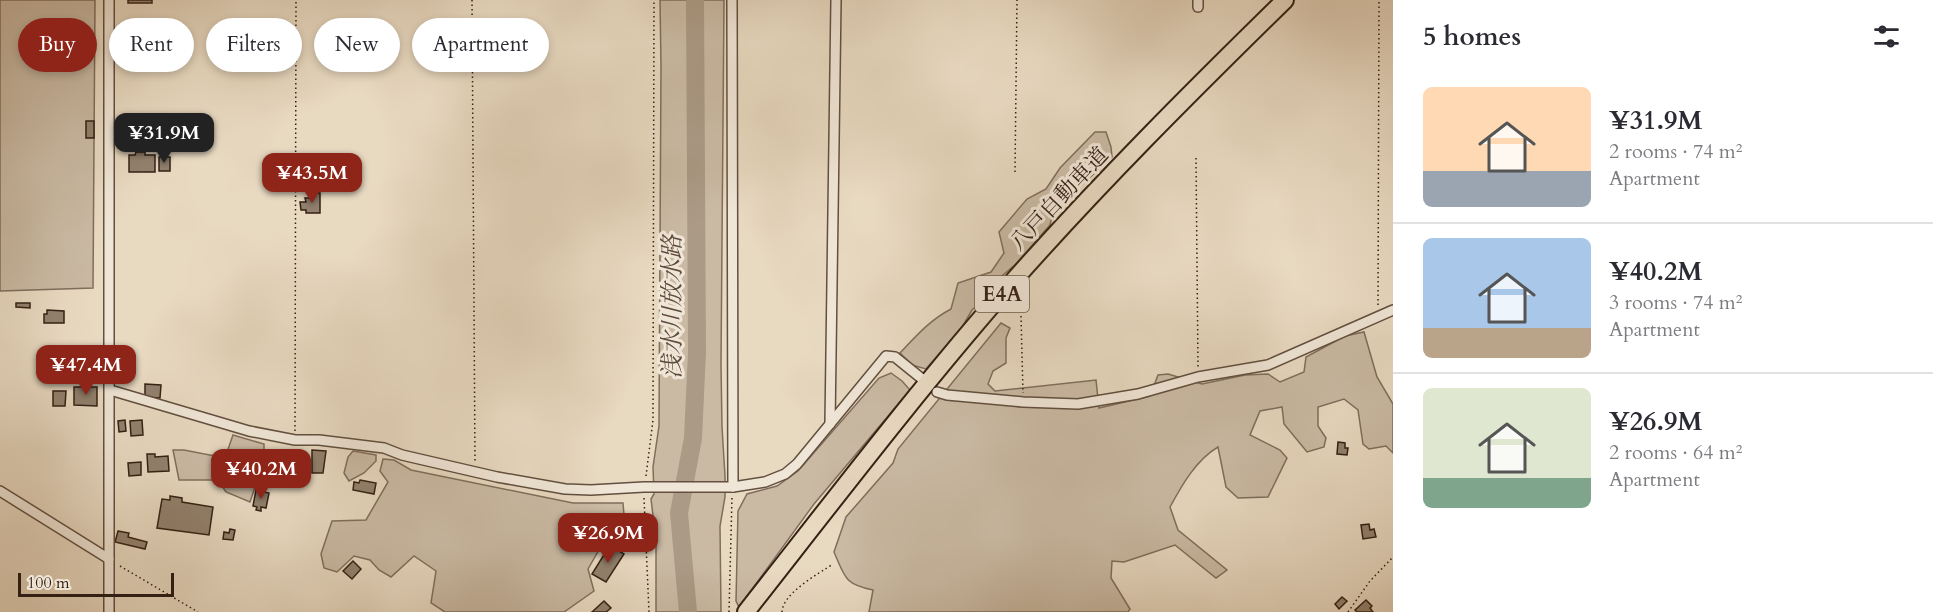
<!DOCTYPE html>
<meta charset="utf-8">
<style>
:root{--surface:#fff;--page:#f7f7f7;--text:#2b2b33;--muted:#7c7c81;--line:#e1e1e2;--accent:#8f2418}
body{margin:0;font-family:Cardo,"Noto Serif JP",serif;background:var(--page);color:var(--text);height:100vh;display:flex;flex-direction:column;font-size:22px;white-space:nowrap}
*{box-sizing:border-box;margin:0}
p{font-size:20px;color:var(--muted)}
.icon{flex:none;width:33px;height:33px;fill:none;stroke:currentColor;stroke-width:2;stroke-linecap:round;stroke-linejoin:round}
.map{position:relative;flex:1;overflow:hidden}
.details{display:flex;flex-direction:column;background:var(--surface);width:540px}
.details>*{flex:none}
.guide{position:absolute;left:18px;top:18px;width:570px;height:54px;display:flex;gap:12px}
.scale{position:absolute;left:18px;bottom:15px;width:156px;box-sizing:border-box;padding-left:6px;border:3px solid #352114;border-top:0;font-size:16px;line-height:21px;white-space:nowrap;color:#352114;-webkit-text-stroke:4px #f0e6d7;paint-order:stroke}
.price{position:absolute;translate:-50% -51px;padding:0 14px;border-radius:12px;background:var(--accent);color:#fff;font-size:20px;line-height:39px;filter:drop-shadow(0 2px 3px #0008)}
.price::after{content:'';position:absolute;left:50%;top:36px;width:18px;height:14px;margin-left:-9px;background:inherit;clip-path:polygon(0 0,100% 0,50% 100%)}
.price.active{background:#222;color:#fff}
ul{padding:0;list-style:none}
li{display:flex;align-items:center;gap:18px;height:150px;padding:0 30px}
li+li{border-top:2px solid var(--line)}
li span{display:grid;place-items:center;flex:none;width:168px;height:120px;border-radius:9px;color:#555}
li>.icon{margin-inline-start:auto}
span .icon{width:72px;height:72px;fill:#fffc;stroke-width:1}
li b{font-size:26px}
h2{display:flex;justify-content:space-between;align-items:center;height:72px;padding:0 30px;font-size:26px}
.tag{padding:0 21px;border-radius:27px;background:var(--surface);box-shadow:0 3px 9px #0003;font-size:21px;line-height:54px}
.tag.active{background:var(--accent);color:#fff}
main{display:flex;flex:1;min-height:0}
.map>svg:first-child{display:block}
.green{fill:#cabaa4;stroke:#806e5c;stroke-width:1.5}
.lines{fill:none;stroke-linecap:round;stroke-linejoin:round}
.river{stroke:#ab9a86;stroke-width:18}
.building{fill:#92816e;stroke:#352114;stroke-width:1.5}
.street-casing{stroke:#624f3f;stroke-width:12}
.highway-casing{stroke:#352114;stroke-width:20}
.path{stroke:#352114;stroke-width:1.5;stroke-dasharray:1.5 3;stroke-linecap:butt}
.street{stroke:#f0e6d7;stroke-width:9}
.highway{stroke:#e8d9c1;stroke-width:16}
.labels{text-anchor:middle;dominant-baseline:central;stroke-width:6;stroke-linejoin:round;paint-order:stroke}
.shield{fill:#f0e6d7;stroke:#6d5c4e;stroke-width:1.5}
.shield-label{font-size:21px;font-weight:bold;fill:#352114}
.street-label{font-size:22px;fill:#352114;stroke:#f0e6d7}
.water-label{font-size:24px;font-style:italic;fill:#5e4b3c;stroke:#f0e6d7}
</style>
<main>
<div class="map">
<svg width="1393" height="612" viewBox="0 0 1393 612">
<rect width="100%" height="100%" fill="#e8d9c1"/>
<filter id="stains"><feTurbulence type="fractalNoise" baseFrequency=".00333" numOctaves="4"/><feColorMatrix values="0 0 0 0 .2 0 0 0 0 .09 0 0 0 0 .02 0 0 0 .5 -.17"/></filter>
<radialGradient id="worn" r=".72"><stop offset=".6" stop-color="#630" stop-opacity="0"/><stop offset="1" stop-color="#630" stop-opacity=".3"/></radialGradient>
<!-- green -->
<g class="green">
<polygon points="0,0 95,0 93,288 0,291"/>
<polygon points="660,0 724,0 721,364 722,427 725,476 725,497 720,526 721,612 656,612 656,541 651,499 654,494 653,467 659,426 661,66"/>
<path d="M1095,132H1106L1111,147L1112,157L1072,194L1055,204L1050,225L1016,264L997,280L986,298L972,310L961,329L926,369L912,365L900,353C916,336 930,320 951,309L958,283L991,272L1004,253L999,232L1027,199L1046,189L1060,168Z"/>
<path d="M1001,323L1010,328L1006,338V363L993,371L988,384L995,391L1096,380L1099,408L1150,396L1158,375L1168,374L1202,384L1245,375L1268,374L1280,382L1304,372L1306,357L1345,336L1364,332L1377,377L1393,404V453L1386,446L1369,449L1363,444L1358,410L1344,399L1318,407V426L1326,438L1324,447L1307,452L1284,424L1282,407L1260,411L1250,435L1280,450L1287,458L1268,497L1238,498L1226,487L1218,447C1196,460 1182,485 1170,507L1178,530L1227,570L1216,578L1175,545L1124,562L1112,561L1111,578L1130,609L1128,612H869L873,590C844,584 845,577 834,552L846,517L893,463L898,449Z"/>
<polygon points="891,373 902,381 910,390 814,504 739,607 736,601 738,511 747,494 777,486 798,471 879,378"/>
<polygon points="233,435 264,444 264,488 255,487 250,502 226,492 218,480 179,480 173,450 184,450 225,458"/>
<polygon points="353,451 376,455 376,461 364,473 349,481 344,473 348,457"/>
<polygon points="383,459 394,460 411,470 573,503 623,503 625,527 607,536 588,569 594,591 564,612 445,612 431,603 436,571 414,556 391,577 379,570 370,560 354,556 337,572 324,568 321,554 332,521 366,520 388,482 380,471"/>
</g>
<g class="lines">
<!-- river -->
<polyline class="river" points="688,612 679,513 693,438 697,352 695,0"/>
</g>
<!-- building -->
<g class="building">
<rect x="128" y="0" width="24" height="3"/>
<rect x="86" y="121" width="8" height="17"/>
<rect x="122" y="122" width="12" height="15"/>
<rect x="137" y="124" width="5" height="13"/>
<polygon points="136,152 145,152 145,155 155,155 155,172 129,172 129,155 135,155"/>
<rect x="159" y="157" width="11" height="14"/>
<polygon points="312,193 320,193 320,213 306,213 306,210 301,210 300,202 306,202 305,198 312,198"/>
<polygon points="16,303 30,303 30,308 16,307"/>
<polygon points="47,310 64,311 64,323 44,323 44,314 47,314"/>
<polygon points="145,384 161,385 160,398 145,397"/>
<polygon points="74,387 97,387 97,406 74,405"/>
<polygon points="53,391 66,391 65,406 53,406"/>
<polygon points="125,420 126,431 119,432 118,421"/>
<polygon points="142,420 143,435 131,436 130,421"/>
<polygon points="1338,442 1345,443 1345,448 1348,448 1347,455 1337,454"/>
<polygon points="312,450 326,451 323,473 312,473"/>
<polygon points="147,454 155,454 155,457 168,456 169,471 148,472"/>
<polygon points="141,462 141,475 129,476 128,463"/>
<polygon points="269,468 283,468 283,476 268,475"/>
<polygon points="360,480 376,483 374,494 353,490 354,482 359,483"/>
<polygon points="256,490 269,493 266,508 261,507 261,511 256,510 257,507 253,506"/>
<polygon points="170,496 182,498 182,502 213,507 209,535 157,528 162,499 170,500"/>
<polygon points="1369,524 1370,530 1374,529 1376,537 1363,539 1361,525"/>
<polygon points="230,529 235,530 233,540 223,539 224,532 229,533"/>
<polygon points="118,531 129,533 128,537 147,542 145,549 115,542"/>
<polygon points="610,545 624,554 606,582 592,574"/>
<polygon points="353,561 361,569 352,579 343,571"/>
<polygon points="1342,597 1347,601 1339,609 1335,604"/>
<polygon points="1366,600 1372,606 1370,608 1373,612 1357,612 1355,610"/>
<polygon points="604,601 611,608 606,612 592,612"/>
</g>
<g class="lines">
<!-- street casing -->
<g class="street-casing">
<g id="street">
<polyline points="109,0 109,612"/>
<polyline points="732,0 733,487"/>
<polyline points="1198,7 1198,0"/>
<polyline points="110,390 249,431 295,440 319,440 384,448 402,455 497,477 565,489 591,490 644,487 733,487 765,482 785,474 797,464 886,356 895,357 921,378"/>
<polyline points="937,392 947,395 1023,402 1078,404 1138,394 1198,377 1268,365 1393,310"/>
<polyline points="830,424 836,0"/>
<polyline points="0,491 109,559"/>
</g>
</g>
<!-- highway casing -->
<g class="highway-casing">
<path id="highway" d="M746,612C834,500 920,387 1014,280C1100,183 1192,91 1285,0"/>
</g>
<!-- path -->
<g class="path">
<polyline points="472,0 475,462"/>
<polyline points="1196,158 1198,367"/>
<polyline points="1015,172 1017,0"/>
<polyline points="1378,305 1379,0"/>
<polyline points="1021,316 1023,393"/>
<polyline points="295,431 296,0"/>
<polyline points="646,476 653,420 654,0"/>
<polyline points="644,498 649,612"/>
<polyline points="120,566 198,612"/>
<polyline points="729,612 732,497"/>
<path d="M782,612C783,593 818,574 833,564"/>
<polyline points="1348,612 1370,581 1393,557"/>
</g>
<!-- street -->
<use href="#street" class="street"/>
<!-- highway -->
<use href="#highway" class="highway"/>
</g>
<g class="labels">
<!-- shield labels -->
<rect class="shield" x="975" y="276" width="54" height="36" rx="4.5"/>
<g class="shield-label">
<text x="1002" y="294">E4A</text>
</g>
<!-- street labels -->
<g class="street-label">
<text transform="translate(1059 199) rotate(-47)">八戸自動車道</text>
</g>
<!-- water labels -->
<g class="water-label">
<text transform="translate(672 307) rotate(-90)">浅水川放水路</text>
</g>
</g>
<rect width="100%" height="100%" filter="url(#stains)"/>
<rect width="100%" height="100%" fill="url(#worn)"/>
</svg>
<div class="scale">100 m</div>
<b class="price active" style="left:164px;top:164px">¥31.9M</b>
<b class="price" style="left:312px;top:204px">¥43.5M</b>
<b class="price" style="left:86px;top:396px">¥47.4M</b>
<b class="price" style="left:261px;top:500px">¥40.2M</b>
<b class="price" style="left:608px;top:564px">¥26.9M</b>
<div class="guide">
<a class="tag active">Buy</a>
<a class="tag">Rent</a>
<a class="tag">Filters</a>
<a class="tag">New</a>
<a class="tag">Apartment</a>
</div>
</div>
<section class="details">
<h2>5 homes<svg class="icon" aria-label="filters" viewBox="0 0 24 24"><path d="M4 7h16M4 17h16"/><circle cx="9" cy="7" r="2"/><circle cx="15" cy="17" r="2"/></svg></h2>
<ul>
<li><span style="background:linear-gradient(#ffd9b3 70%,#9aa5b1 0)"><svg class="icon" aria-label="home" viewBox="0 0 24 24"><path d="M3 11l9-7 9 7M6 9v11h12V9"/></svg></span><div><b>¥31.9M</b><p>2 rooms · 74 m²</p><p>Apartment</p></div></li>
<li><span style="background:linear-gradient(#a9c7e8 75%,#b9a48a 0)"><svg class="icon" aria-label="home" viewBox="0 0 24 24"><path d="M3 11l9-7 9 7M6 9v11h12V9"/></svg></span><div><b>¥40.2M</b><p>3 rooms · 74 m²</p><p>Apartment</p></div></li>
<li><span style="background:linear-gradient(#dfe7d0 75%,#7fa58c 0)"><svg class="icon" aria-label="home" viewBox="0 0 24 24"><path d="M3 11l9-7 9 7M6 9v11h12V9"/></svg></span><div><b>¥26.9M</b><p>2 rooms · 64 m²</p><p>Apartment</p></div></li>
</ul>
</section>
</main>
